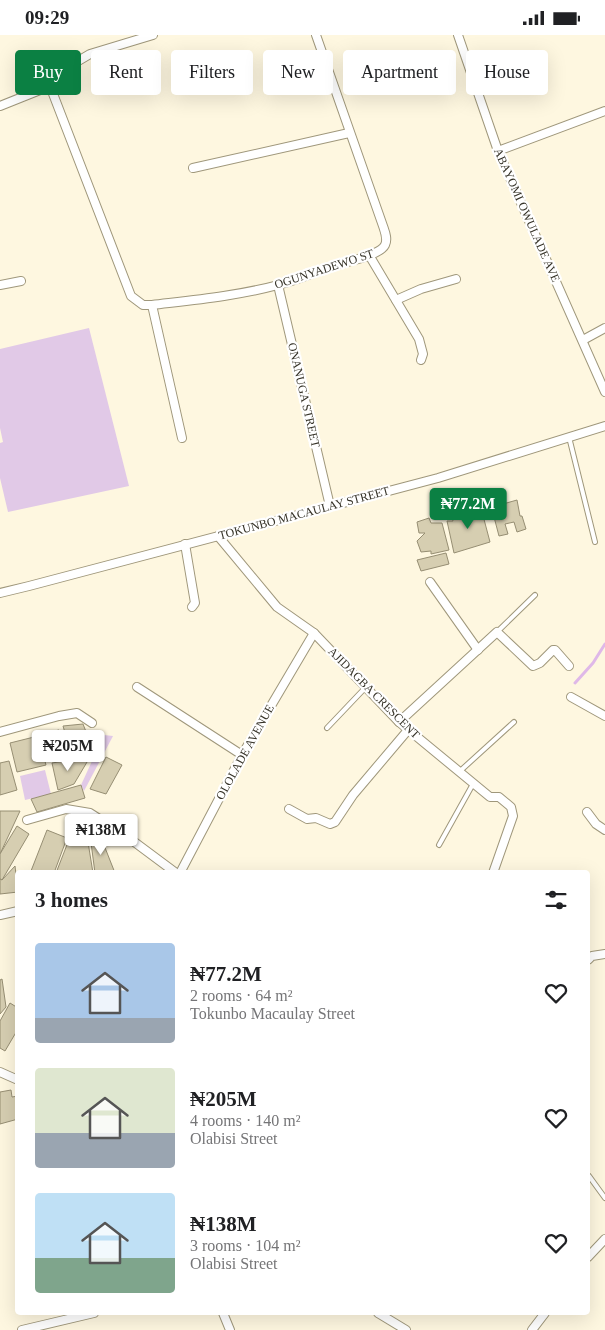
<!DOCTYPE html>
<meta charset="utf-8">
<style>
:root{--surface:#fff;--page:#f6f6f6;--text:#202124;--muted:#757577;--accent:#0b8043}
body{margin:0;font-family:Georgia,serif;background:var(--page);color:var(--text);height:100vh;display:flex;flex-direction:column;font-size:19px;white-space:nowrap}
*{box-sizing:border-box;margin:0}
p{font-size:16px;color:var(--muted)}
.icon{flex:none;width:28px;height:28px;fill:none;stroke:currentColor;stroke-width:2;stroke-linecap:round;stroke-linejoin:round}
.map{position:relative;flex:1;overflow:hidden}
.drawer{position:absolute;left:15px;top:835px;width:575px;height:445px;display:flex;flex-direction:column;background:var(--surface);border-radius:5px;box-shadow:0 5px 20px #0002}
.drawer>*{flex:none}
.banner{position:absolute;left:15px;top:15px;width:575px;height:45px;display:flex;gap:10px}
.price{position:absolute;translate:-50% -42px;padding:0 11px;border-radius:5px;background:#fff;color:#222;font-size:16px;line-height:32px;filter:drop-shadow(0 1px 2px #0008)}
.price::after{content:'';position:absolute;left:50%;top:30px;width:15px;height:11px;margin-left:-8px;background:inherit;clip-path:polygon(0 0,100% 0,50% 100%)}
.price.current{background:var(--accent);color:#fff}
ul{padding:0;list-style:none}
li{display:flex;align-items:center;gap:15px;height:125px;padding:0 20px}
li span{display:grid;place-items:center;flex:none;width:140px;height:100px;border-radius:5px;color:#555}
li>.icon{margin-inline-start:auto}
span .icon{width:60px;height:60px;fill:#fffc;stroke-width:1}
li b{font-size:21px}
h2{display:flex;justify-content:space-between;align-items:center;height:60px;padding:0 20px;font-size:21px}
.chip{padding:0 18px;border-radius:5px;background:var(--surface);box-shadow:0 5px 20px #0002;font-size:18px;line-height:45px}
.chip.current{background:var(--accent);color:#fff}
.status{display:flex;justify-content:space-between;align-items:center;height:35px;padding:0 25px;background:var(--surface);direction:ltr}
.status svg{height:14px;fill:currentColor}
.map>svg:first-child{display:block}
.green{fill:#e1c9e7}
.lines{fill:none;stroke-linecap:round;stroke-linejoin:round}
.stream{stroke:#dfb8e8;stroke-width:3}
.building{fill:#d6ceb1;stroke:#968e73}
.lane-casing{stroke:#9f977b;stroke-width:6}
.street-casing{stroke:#9f977b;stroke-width:10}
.lane{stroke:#fff;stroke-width:4}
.street{stroke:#fff;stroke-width:8}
.labels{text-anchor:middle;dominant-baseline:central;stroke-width:4.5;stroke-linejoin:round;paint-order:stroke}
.street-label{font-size:12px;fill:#353227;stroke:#fff}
</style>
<div class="status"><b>09:29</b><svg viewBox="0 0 49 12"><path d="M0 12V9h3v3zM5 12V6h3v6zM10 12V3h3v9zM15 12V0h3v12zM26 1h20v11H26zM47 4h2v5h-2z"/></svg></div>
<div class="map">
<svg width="605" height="1295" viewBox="0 0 605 1295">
<rect width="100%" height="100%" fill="#fef7e0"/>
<!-- green -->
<g class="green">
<polygon points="89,293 129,451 8,477 0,443 0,408 3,407 0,393 0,314"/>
<polygon points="104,700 113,701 84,756 81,750"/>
<polygon points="45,735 51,759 25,765 20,741"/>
</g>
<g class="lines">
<!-- stream -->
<polyline class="stream" points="575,648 593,628 605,609"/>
</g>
<!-- building -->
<g class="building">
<polygon points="517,465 520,481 522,481 526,494 517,497 514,487 505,489 508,499 499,501 494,482 491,483 488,473 495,471 497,478 504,477 503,469"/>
<polygon points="471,471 474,474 481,473 490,507 454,518 447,486 453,486 452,482 463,479 462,473"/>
<polygon points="429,483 431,488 442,488 449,515 431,519 431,516 421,517 417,506 425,498 419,498 417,487"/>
<polygon points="446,518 449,529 421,536 417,525"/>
<polygon points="83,689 94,717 72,721 63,691"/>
<polygon points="59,695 64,718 51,721 45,698"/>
<polygon points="38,701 46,730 17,737 10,708"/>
<polygon points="90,722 74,749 58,755 52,728"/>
<polygon points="106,722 122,730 106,759 90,754"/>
<polygon points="9,726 17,755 0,760 0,728"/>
<polygon points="81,750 85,763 37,777 31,764"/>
<polygon points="0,776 20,776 0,819"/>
<polygon points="17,791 29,799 2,845 0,844 0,819"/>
<polygon points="47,795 67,803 54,838 35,838 31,836"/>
<polygon points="90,800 100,800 115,838 95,838"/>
<polygon points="87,801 93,838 56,838 70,802"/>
<polygon points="15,831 18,857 0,859 0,844 2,845"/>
<polygon points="2,944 6,972 0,979 0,945"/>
<polygon points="10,968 18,973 18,994 5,1016 0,1013 0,986"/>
<polygon points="11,1055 12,1062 18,1061 18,1084 0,1089 0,1057"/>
</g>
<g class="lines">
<!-- lane casing -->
<g class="lane-casing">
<g id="lane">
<polyline points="569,402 595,507"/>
<polyline points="497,597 535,560"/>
<polyline points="327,693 366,652"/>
<polyline points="459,737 514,687"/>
<polyline points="439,810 473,749"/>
<polyline points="589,1141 605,1163"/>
</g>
</g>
<!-- street casing -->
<g class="street-casing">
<g id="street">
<polyline points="458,0 498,116 605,357"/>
<path d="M50,51L131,261L143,270H152C194,265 237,261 278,250C299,245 319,235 340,229C350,226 380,220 385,210C388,204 385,197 383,191L316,0"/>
<polyline points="0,71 50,51 63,35 90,19 153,0"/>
<polyline points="498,116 605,76"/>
<polyline points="193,133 349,98"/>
<polyline points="369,220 419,304 423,319 421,325"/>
<polyline points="0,250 21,246"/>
<polyline points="278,250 330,471"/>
<polyline points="396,265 421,254 456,244"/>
<polyline points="152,270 182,403"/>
<polyline points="583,305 605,293"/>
<polyline points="218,501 277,572 314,598 399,687 490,762 499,762 511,772 513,781 493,838"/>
<polyline points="185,509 195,568 192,572"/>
<polyline points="430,547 478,615"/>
<polyline points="0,558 29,551 438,443 605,391"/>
<polyline points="137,652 242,720"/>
<polyline points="571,662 605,681"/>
<polyline points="399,687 497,597 533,631 540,628 553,615 555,615 569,631"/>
<polyline points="0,697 59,681 77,678 92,688"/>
<polyline points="289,774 307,784 316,783 330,789 335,787 353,760 408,695"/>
<polyline points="587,777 596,789 605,795"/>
<polyline points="27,785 66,774 90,778 129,803 176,838"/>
<polyline points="180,838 242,720 314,598"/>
<polyline points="0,880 18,876"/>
<polyline points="588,925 592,921 605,919"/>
<polyline points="0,1037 18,1045"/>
<polyline points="588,1222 605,1204"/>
<polyline points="223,1278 230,1295"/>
<polyline points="378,1278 406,1295"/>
<polyline points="22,1295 94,1278"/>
<polyline points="532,1295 545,1278"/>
</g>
</g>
<!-- lane -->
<use href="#lane" class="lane"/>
<!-- street -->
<use href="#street" class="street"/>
</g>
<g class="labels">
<!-- street labels -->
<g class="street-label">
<text transform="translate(527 180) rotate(66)">ABAYOMI OWULADE AVE</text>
<text transform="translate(324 234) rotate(-18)">OGUNYADEWO ST</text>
<text transform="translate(304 360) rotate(77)">ONANUGA STREET</text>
<text transform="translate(304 478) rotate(-15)">TOKUNBO MACAULAY STREET</text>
<text transform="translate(374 658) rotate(45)">AJIDAGBA CRESCENT</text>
<text transform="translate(245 717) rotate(-61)">OLOLADE AVENUE</text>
</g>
</g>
</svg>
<b class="price current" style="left:468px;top:495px">₦77.2M</b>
<b class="price" style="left:68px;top:737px">₦205M</b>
<b class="price" style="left:101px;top:821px">₦138M</b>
<div class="banner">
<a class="chip current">Buy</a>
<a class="chip">Rent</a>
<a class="chip">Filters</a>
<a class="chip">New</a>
<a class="chip">Apartment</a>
<a class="chip">House</a>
</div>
<section class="drawer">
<h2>3 homes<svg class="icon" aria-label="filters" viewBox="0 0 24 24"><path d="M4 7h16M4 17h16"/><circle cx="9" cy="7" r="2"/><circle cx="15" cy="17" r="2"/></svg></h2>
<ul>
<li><span style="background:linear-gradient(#a9c7e8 75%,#9aa5b1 0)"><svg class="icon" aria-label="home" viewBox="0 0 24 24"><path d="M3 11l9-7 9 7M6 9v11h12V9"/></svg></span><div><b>₦77.2M</b><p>2 rooms · 64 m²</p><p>Tokunbo Macaulay Street</p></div><svg class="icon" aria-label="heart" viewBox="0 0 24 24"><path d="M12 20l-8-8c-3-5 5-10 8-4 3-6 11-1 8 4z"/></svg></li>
<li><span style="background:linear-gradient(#dfe7d0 65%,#9aa5b1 0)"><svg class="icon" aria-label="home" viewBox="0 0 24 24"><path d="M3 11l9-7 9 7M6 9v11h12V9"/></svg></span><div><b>₦205M</b><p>4 rooms · 140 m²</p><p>Olabisi Street</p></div><svg class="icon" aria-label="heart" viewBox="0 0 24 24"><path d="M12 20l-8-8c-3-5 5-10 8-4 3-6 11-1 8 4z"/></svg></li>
<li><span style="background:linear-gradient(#bfe0f5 65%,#7fa58c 0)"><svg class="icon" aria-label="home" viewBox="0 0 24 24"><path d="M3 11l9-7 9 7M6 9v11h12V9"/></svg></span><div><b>₦138M</b><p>3 rooms · 104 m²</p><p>Olabisi Street</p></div><svg class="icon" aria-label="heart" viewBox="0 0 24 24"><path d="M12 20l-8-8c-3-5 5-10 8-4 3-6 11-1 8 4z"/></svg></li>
</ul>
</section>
</div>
